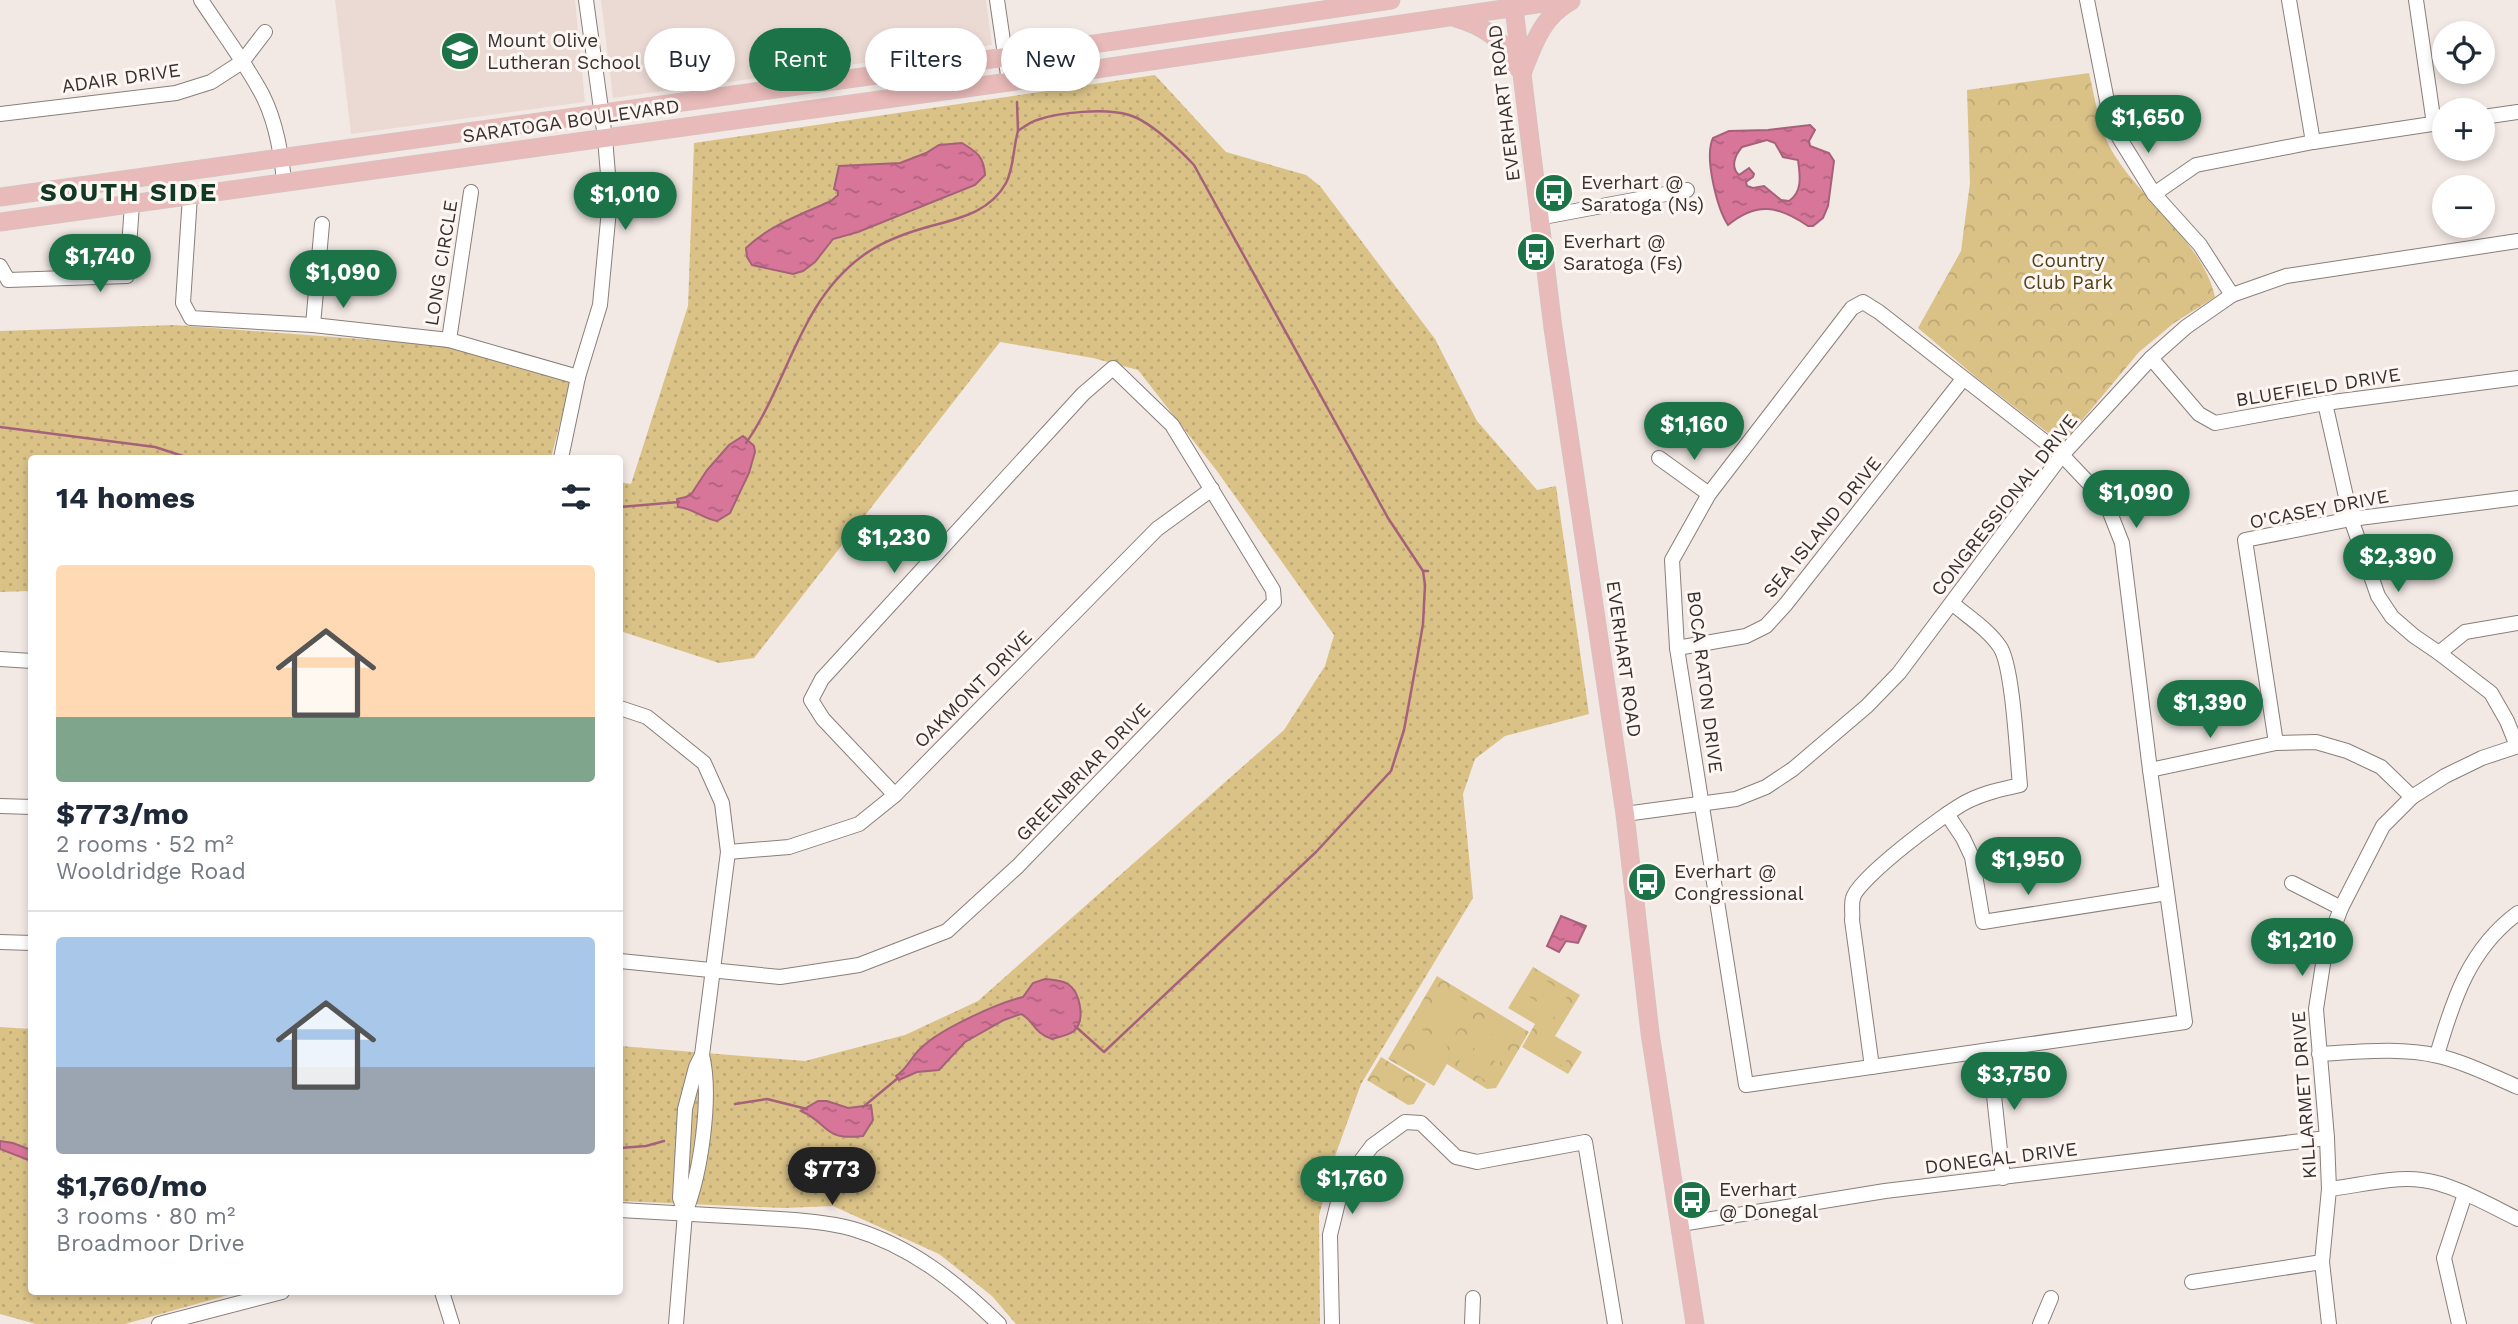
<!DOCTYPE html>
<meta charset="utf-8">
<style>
:root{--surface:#fff;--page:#f6f6f7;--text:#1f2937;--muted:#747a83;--line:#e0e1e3;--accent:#1b7347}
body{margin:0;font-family:"Work Sans",sans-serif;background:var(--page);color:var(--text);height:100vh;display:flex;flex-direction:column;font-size:26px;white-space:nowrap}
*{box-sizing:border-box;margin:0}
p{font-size:23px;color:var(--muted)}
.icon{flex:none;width:38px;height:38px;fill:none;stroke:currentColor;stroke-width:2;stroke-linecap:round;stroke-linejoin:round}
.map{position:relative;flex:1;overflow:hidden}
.drawer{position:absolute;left:28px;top:455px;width:595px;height:840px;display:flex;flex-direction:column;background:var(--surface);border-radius:7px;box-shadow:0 4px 10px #0003}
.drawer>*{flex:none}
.hud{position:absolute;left:644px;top:28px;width:665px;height:63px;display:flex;gap:14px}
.buttons{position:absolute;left:2432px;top:21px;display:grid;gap:14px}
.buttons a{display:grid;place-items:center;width:63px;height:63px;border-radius:50%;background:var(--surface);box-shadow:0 4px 10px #0003;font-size:35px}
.price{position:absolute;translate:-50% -60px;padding:0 16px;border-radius:24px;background:var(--accent);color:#fff;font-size:23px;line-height:46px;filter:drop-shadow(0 2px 4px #0008)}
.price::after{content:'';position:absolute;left:50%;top:42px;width:21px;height:16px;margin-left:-10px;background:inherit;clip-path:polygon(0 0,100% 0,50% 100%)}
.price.active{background:#222;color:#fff}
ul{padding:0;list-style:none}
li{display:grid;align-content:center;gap:14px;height:371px;padding:0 28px}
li+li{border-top:2px solid var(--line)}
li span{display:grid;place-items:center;height:217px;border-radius:7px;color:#555}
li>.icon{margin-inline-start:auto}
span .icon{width:126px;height:126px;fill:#fffc;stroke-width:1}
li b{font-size:30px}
h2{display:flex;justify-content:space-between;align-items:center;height:84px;padding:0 28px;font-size:30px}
.tag{padding:0 24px;border-radius:32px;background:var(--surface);box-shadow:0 4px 10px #0003;font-size:24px;line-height:63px}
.tag.active{background:var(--accent);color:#fff}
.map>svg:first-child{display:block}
.built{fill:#ebdad3}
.grass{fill:url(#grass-dots)}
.park{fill:url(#park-crowns)}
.pitch{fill:#dac287}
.water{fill:url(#water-ripples);stroke:#a6617a;stroke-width:2;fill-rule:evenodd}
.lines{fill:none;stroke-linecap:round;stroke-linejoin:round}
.stream{stroke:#a6617a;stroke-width:2.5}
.minor-casing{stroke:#887f7b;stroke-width:16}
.major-casing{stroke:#cac9c9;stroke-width:19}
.minor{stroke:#fff;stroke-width:14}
.major{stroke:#e8bab9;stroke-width:18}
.labels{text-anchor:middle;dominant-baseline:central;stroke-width:6;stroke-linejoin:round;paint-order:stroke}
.poi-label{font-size:19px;fill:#353130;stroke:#fef6f2;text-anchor:start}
.street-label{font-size:19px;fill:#353130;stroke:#fef6f2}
.park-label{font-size:19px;fill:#514117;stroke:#fef6f2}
.district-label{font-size:26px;font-weight:bold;letter-spacing:2px;fill:#103822;stroke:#fef6f2}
</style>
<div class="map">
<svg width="2518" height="1324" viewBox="0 0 2518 1324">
<defs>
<pattern id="grass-dots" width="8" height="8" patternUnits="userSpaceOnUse" patternTransform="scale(1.75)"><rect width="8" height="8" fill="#dac287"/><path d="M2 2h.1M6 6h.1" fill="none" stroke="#bca775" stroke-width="1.8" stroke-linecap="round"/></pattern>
<pattern id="park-crowns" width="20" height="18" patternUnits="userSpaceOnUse" patternTransform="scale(1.75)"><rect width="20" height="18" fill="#dac287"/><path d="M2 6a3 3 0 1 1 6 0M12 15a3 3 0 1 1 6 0" fill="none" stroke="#bca775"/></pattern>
<pattern id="water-ripples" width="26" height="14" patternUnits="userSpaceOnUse" patternTransform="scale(1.75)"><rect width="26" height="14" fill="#d77699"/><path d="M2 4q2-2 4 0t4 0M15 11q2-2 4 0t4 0" fill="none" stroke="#af617d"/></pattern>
</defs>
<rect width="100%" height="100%" fill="#f2e8e4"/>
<!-- built -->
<g class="built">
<polygon points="335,0 575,0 585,102 351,134"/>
<polygon points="601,0 986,0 992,45 613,98"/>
</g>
<!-- grass -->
<g class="grass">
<polygon points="1155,75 1226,152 1306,175 1320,186 1435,339 1477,421 1537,490 1556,486 1589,714 1505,736 1475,759 1463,794 1473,898 1361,1084 1334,1159 1319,1216 1320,1324 1016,1324 992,1296 939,1254 833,1206 784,1208 620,1201 620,1046 805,1061 905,1035 978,1001 1284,730 1325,666 1334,635 1217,471 1138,370 1093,358 1000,342 754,658 719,663 620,631 620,482 631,484 688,306 694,143"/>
<polygon points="174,325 440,345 571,381 551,458 32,458 31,591 0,592 0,331"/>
<polygon points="0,1027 31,1029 32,1292 239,1292 125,1324 36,1324 0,1314"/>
</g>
<!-- park -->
<g class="park">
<path d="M2089,73C2096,102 2099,131 2115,156C2144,202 2203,243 2215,297L2174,323L2139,352L2068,437L2060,442L1977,378L1918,328L1961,251L1970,183L1967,90Z"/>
<polygon points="1533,967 1580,995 1555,1036 1582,1052 1568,1074 1522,1047 1535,1024 1508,1008"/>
<polygon points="1437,976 1529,1032 1496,1088 1487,1089 1447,1064 1434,1086 1388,1059"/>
<polygon points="1381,1057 1426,1084 1414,1104 1408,1105 1367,1080"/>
</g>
<!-- pitch -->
<g class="pitch">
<polygon points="1538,976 1568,995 1559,1008 1529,990"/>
<polygon points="1442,986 1472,1004 1464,1018 1434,999"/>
<polygon points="1526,995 1556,1013 1548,1027 1518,1008"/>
<polygon points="1432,1004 1462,1023 1454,1036 1424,1018"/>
<polygon points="1488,1014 1518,1032 1509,1045 1479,1027"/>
<polygon points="1418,1027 1448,1046 1439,1059 1409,1040"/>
<polygon points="1477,1032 1507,1050 1499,1064 1469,1045"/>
<polygon points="1541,1034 1571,1052 1563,1066 1533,1047"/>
<polygon points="1407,1046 1437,1064 1429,1077 1399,1059"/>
<polygon points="1466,1050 1496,1068 1488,1082 1458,1063"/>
</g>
<!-- water -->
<g class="water">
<path d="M1810,125L1815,130L1809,141L1810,146L1829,153L1834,161L1828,206L1823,218L1813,226H1808C1779,206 1757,201 1728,225C1717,208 1704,157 1713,138L1729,131L1768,130ZM1767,140L1775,143L1783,157L1798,160C1800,175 1803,192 1789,201L1781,200L1764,186L1753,188L1747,186L1746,182L1753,177L1754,174L1749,168L1739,175C1730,167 1735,155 1742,147Z"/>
<path d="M962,143C977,152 984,157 985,175L975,185L858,232L833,239L815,262L803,271L793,274L752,265L747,257L746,248C770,225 802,214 831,201L838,195V191L834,189L839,166L900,163L926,153L939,145Z"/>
<path d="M743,436L754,446L755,452L749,473L730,513L717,521C703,519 693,508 678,507L677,499L686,497L692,493L707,470L729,445Z"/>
<polygon points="1561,916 1586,926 1578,943 1566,941 1559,952 1547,946"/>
<path d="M1045,979C1052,980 1061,980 1068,984C1080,992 1086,1020 1074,1031C1069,1035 1059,1037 1052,1039C1033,1033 1034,1020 1021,1014L1004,1020L965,1042L939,1070L917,1072L899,1080L896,1076C908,1068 911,1057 921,1048C940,1029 998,1003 1023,997L1033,983Z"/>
<path d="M818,1101H827L848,1108L871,1105L873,1120L863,1136C823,1141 830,1124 801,1111Z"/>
<polygon points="0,1141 13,1143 31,1150 31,1161 0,1149"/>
</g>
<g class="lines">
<!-- stream -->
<g class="stream">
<polyline points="1017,102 1018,131"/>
<polyline points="0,427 155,447 189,458"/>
<path d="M746,443C788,383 799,303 861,257C878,244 903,234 924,228C955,219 989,214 1006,183C1014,168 1013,148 1018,131C1024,127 1030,122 1037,120C1059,112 1106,108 1129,115C1150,121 1179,149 1194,165L1388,518L1423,571"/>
<polyline points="620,507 679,502"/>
<polyline points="1075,1026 1104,1052 1316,852 1391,771 1404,730 1417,659 1423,624 1425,585 1423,571 1428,571"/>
<polyline points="735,1104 767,1099 807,1109"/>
<polyline points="863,1107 898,1078"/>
<polyline points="620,1148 646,1146 664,1141"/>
</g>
<!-- minor casing -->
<g class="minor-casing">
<g id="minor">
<path d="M201,0C220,29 241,57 258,87C275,115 281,150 284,181"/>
<polyline points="997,0 1009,82"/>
<polyline points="2087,0 2112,126 2154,194 2200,245 2232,295"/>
<polyline points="2289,0 2313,142"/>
<polyline points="2416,0 2434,124"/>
<polyline points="0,114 176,93 211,82 242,62 265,32"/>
<polyline points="2483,117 2518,112"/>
<polyline points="2154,194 2196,165 2313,142 2445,122"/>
<polyline points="190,196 183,303 191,318 313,325 449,340 578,377"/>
<polyline points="1538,218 1687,190"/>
<polyline points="0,266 8,280 127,276 132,204"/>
<polygon points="1863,302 1879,312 2062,455 2098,493 2109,510 2122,543 2150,770 2185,1022 1746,1085 1677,648 1672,560 1709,494 1852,308"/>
<polyline points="313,325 322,224"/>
<polyline points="449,340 471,192"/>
<polyline points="2151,358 2199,414 2215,423 2325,403 2518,378"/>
<polyline points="2325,403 2351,519 2378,596 2392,617 2414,636 2439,653 2491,693 2507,721 2517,746"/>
<polyline points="561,458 578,377 600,305 610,199 605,138 586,0"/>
<polyline points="1659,458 1709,494"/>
<polyline points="1677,648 1746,636 1766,626 1786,604 1963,379"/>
<polyline points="2439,653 2465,632 2518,623"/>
<polyline points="0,659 32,661"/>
<path d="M620,708L647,717L704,763L722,803L728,852L702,1055C712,1096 701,1173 685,1213L676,1324"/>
<polyline points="2276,743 2245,540 2351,519 2518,498"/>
<polyline points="2150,770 2276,743 2316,742 2347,751 2381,767 2412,797"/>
<polyline points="0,806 32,807"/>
<polyline points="1625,814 1736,799 1766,787 1793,769 1867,706 1899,673 2062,455 2151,358 2186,327 2232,295 2286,276 2518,241"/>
<polyline points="1947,814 1963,838 1972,857 1983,922 2167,893"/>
<polyline points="728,852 789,847 859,824 895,795 1157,529 1212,489"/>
<polyline points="2292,883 2341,908"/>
<polyline points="0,942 32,943"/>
<polyline points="620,961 780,977 859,965 947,931 1018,866 1274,602 1273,590 1172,425 1113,368 1083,394 822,679 811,700 823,719 895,795"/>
<polyline points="1989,1050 2003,1178"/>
<path d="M2319,1054C2358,1052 2400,1047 2438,1056C2465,1062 2492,1076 2518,1087"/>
<path d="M2437,1055C2453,1000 2469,949 2518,913"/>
<path d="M1872,1067L1852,920C1853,914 1851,905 1853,898C1857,879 1947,811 1968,801C1984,793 2002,789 2020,785C2017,757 2013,666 2000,647C1988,629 1968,617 1952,603"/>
<path d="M2329,1189C2358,1186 2392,1176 2422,1180C2451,1183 2491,1206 2518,1219"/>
<path d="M620,1210C667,1213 715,1215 763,1218C793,1220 824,1221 853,1229C911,1246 957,1283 999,1324"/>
<polyline points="685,1213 680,1198 685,1109 696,1067 702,1055"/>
<polyline points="1681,1224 1885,1191 2327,1138"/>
<polyline points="2192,1282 2322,1262"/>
<polyline points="442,1292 452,1324"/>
<polyline points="159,1324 282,1292"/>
<polyline points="1332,1324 1330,1235 1342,1186 1372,1146 1405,1122 1421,1123 1456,1157 1477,1162 1585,1142 1615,1324"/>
<polyline points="1472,1324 1473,1298"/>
<polyline points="2040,1324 2051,1298"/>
<polyline points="2329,1324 2322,1262 2329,1189 2327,1138 2316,1009 2325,951 2341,908 2383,826 2412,797 2445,776 2482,758 2518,746"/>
<polyline points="2459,1324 2444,1258 2465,1194"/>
</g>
</g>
<!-- major casing -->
<g class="major-casing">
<g id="major">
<polyline points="1513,0 1553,328 1625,814 1650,1033 1695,1324"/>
<path d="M1456,18C1485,26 1505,41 1518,68"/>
<path d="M1523,71C1534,43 1542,17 1571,1"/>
<polyline points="0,197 1006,57 1391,0"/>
<polyline points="0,222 1009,82 1564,0"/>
</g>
</g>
<!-- minor -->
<use href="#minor" class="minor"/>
<!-- major -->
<use href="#major" class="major"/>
</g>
<!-- icons -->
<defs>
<g id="school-disc" transform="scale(2.0125)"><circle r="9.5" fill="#1b7347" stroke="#fef6f2"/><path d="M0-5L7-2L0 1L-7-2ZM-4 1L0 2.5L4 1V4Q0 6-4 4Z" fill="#fff"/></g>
<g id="bus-disc" transform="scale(2.0125)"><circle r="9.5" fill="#1b7347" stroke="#fef6f2"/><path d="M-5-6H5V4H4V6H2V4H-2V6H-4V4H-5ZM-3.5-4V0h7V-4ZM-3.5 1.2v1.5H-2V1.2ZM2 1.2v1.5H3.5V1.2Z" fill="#fff"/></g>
</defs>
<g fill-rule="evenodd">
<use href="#school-disc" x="460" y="51"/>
<use href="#bus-disc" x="1554" y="193"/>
<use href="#bus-disc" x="1536" y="252"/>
<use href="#bus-disc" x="1647" y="882"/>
<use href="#bus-disc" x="1692" y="1200"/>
</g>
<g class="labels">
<!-- poi labels -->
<g class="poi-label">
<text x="487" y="40">Mount Olive<tspan x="487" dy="22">Lutheran School</tspan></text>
<text x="1581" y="182">Everhart @<tspan x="1581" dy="22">Saratoga (Ns)</tspan></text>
<text x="1563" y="241">Everhart @<tspan x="1563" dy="22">Saratoga (Fs)</tspan></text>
<text x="1674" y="871">Everhart @<tspan x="1674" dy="22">Congressional</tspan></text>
<text x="1719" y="1189">Everhart<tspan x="1719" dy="22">@ Donegal</tspan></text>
</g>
<!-- street labels -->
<g class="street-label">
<text transform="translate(121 78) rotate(-8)">ADAIR DRIVE</text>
<text transform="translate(1504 103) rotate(-97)">EVERHART ROAD</text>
<text transform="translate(571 121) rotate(-8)">SARATOGA BOULEVARD</text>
<text transform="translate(441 263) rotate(-81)">LONG CIRCLE</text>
<text transform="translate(2318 387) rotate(-9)">BLUEFIELD DRIVE</text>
<text transform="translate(2004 505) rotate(-52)">CONGRESSIONAL DRIVE</text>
<text transform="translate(2319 509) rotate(-11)">O'CASEY DRIVE</text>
<text transform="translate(1822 527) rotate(-51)">SEA ISLAND DRIVE</text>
<text transform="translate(1624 659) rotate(82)">EVERHART ROAD</text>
<text transform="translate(1705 682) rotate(83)">BOCA RATON DRIVE</text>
<text transform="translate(973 689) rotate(-45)">OAKMONT DRIVE</text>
<text transform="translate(1083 772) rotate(-46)">GREENBRIAR DRIVE</text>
<text transform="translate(2304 1095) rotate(-94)">KILLARMET DRIVE</text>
<text transform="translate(2001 1158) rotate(-7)">DONEGAL DRIVE</text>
</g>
<!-- park labels -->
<g class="park-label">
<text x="2068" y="260">Country<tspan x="2068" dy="22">Club Park</tspan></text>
</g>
<!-- district labels -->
<g class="district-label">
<text x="129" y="192">SOUTH SIDE</text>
</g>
</g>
</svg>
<div class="buttons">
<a><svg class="icon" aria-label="locate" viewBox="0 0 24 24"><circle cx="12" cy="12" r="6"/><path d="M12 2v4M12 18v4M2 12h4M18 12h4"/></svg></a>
<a>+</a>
<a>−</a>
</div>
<b class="price" style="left:2148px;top:155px">$1,650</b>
<b class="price" style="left:625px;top:232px">$1,010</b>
<b class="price" style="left:100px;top:294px">$1,740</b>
<b class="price" style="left:343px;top:310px">$1,090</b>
<b class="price" style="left:1694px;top:462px">$1,160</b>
<b class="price" style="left:2136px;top:530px">$1,090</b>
<b class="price" style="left:894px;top:575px">$1,230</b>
<b class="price" style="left:2398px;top:594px">$2,390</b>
<b class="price" style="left:2210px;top:740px">$1,390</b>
<b class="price" style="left:2028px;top:897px">$1,950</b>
<b class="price" style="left:2302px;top:978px">$1,210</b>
<b class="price" style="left:2014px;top:1112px">$3,750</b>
<b class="price active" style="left:832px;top:1207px">$773</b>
<b class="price" style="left:1352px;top:1216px">$1,760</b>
<div class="hud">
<a class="tag">Buy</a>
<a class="tag active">Rent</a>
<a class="tag">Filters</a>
<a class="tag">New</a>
</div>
<section class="drawer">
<h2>14 homes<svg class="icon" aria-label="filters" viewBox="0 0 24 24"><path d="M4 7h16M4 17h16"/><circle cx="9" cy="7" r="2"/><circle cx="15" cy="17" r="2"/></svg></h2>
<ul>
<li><span style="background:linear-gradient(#ffd9b3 70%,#7fa58c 0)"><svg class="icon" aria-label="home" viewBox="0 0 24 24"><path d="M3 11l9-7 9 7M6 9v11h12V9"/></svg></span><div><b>$773/mo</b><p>2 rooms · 52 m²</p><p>Wooldridge Road</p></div></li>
<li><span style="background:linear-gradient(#a9c7e8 60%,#9aa5b1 0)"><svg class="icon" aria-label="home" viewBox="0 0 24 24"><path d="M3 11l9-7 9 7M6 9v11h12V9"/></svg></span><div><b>$1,760/mo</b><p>3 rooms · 80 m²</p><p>Broadmoor Drive</p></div></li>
</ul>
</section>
</div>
